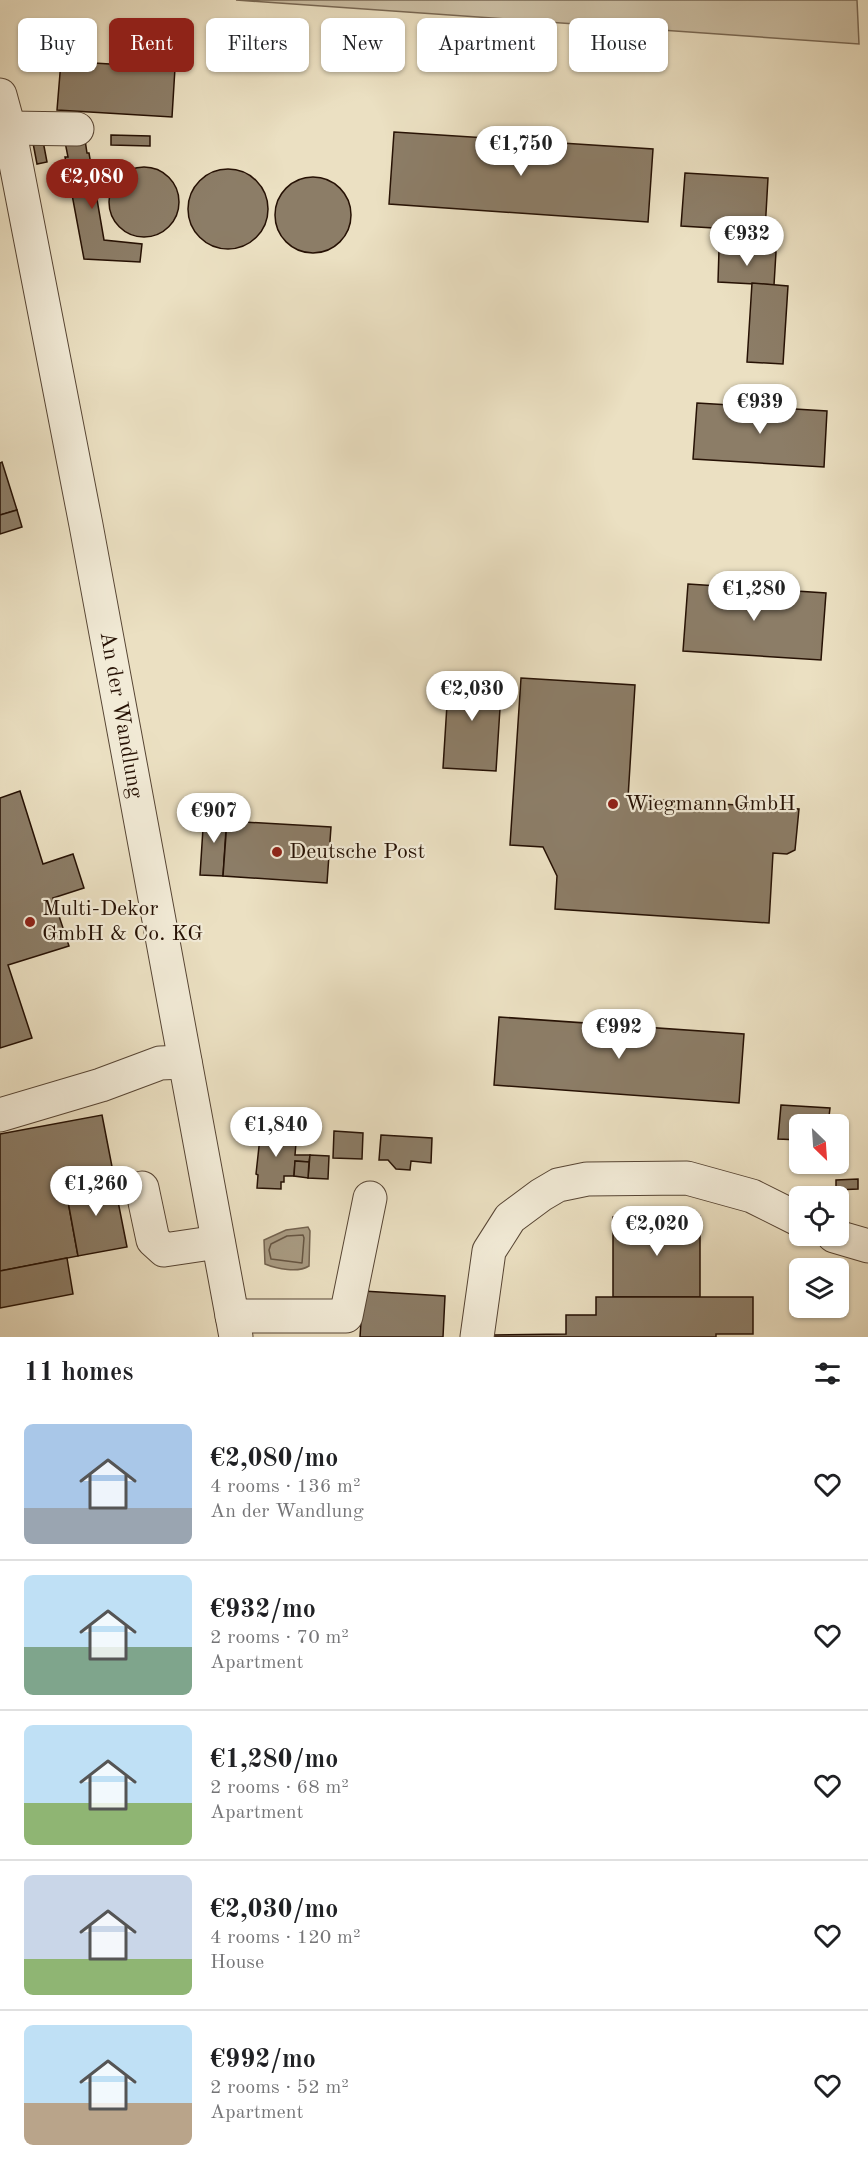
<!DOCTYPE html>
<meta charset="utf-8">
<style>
:root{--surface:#fff;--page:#f2f2f2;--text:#202124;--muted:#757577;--line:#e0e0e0;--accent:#8f2418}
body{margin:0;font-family:"Old Standard TT",serif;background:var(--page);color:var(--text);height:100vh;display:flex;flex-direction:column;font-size:22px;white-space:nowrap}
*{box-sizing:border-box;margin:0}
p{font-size:20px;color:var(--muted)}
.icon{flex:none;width:33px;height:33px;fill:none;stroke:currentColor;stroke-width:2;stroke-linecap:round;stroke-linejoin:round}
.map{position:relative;height:1337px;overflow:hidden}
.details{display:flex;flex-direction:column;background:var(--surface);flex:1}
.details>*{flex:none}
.top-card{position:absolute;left:18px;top:18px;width:832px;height:54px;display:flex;gap:12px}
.needle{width:39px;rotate:155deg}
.fabs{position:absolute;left:789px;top:1114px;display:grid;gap:12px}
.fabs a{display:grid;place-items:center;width:60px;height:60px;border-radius:9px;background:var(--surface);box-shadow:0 2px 4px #0004;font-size:30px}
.price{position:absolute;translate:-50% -51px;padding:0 14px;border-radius:21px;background:#fff;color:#222;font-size:20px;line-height:39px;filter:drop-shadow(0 2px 3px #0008)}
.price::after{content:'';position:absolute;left:50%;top:36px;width:18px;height:14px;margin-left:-9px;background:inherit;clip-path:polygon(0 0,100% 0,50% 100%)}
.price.on{background:var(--accent);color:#fff}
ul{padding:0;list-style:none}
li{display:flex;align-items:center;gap:18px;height:150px;padding:0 24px}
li+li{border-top:2px solid var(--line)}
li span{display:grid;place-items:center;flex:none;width:168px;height:120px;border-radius:9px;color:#555}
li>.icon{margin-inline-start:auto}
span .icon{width:72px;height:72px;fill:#fffc;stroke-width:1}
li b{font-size:26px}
h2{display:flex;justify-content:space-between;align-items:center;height:72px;padding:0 24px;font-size:26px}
.chip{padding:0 21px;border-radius:9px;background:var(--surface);box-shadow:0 2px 4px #0004;font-size:21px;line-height:54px}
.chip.on{background:var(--accent);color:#fff}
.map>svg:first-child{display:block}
.green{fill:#cabda2;stroke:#786753;stroke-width:1.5}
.water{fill:#a89a81;stroke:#74634f;stroke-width:1.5}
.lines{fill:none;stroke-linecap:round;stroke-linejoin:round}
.shore{stroke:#675642;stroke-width:1.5}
.building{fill:#8c7d67;stroke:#261104;stroke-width:1.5}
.minor-casing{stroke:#574534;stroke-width:35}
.minor{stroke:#f2ebd7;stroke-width:33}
.poi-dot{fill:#8f2418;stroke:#f2ebd7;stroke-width:2}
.labels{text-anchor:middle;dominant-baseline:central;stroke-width:4.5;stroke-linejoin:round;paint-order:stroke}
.street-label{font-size:22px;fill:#261104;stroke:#f2ebd7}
.poi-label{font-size:22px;fill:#261104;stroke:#f2ebd7;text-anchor:start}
</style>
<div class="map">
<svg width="868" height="1337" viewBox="0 0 868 1337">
<rect width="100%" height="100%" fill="#ebe0c2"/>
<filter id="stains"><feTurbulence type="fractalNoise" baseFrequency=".00333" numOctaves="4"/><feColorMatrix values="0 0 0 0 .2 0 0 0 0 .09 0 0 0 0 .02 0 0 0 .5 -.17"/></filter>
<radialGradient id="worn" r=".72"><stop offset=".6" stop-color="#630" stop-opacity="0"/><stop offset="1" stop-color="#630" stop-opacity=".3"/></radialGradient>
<!-- green -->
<polygon class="green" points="236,0 857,0 859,44"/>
<!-- water -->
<path class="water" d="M308,1227L310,1231L309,1266C298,1273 277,1269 265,1264L264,1240L286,1230Z"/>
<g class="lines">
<!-- shore -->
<polygon class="shore" points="303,1235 304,1238 302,1263 271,1259 269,1250 271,1244 287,1236"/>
</g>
<!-- building -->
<g class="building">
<polygon points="61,61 175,68 172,117 57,110"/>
<polygon points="394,132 653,149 648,222 389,204"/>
<polygon points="111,135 150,136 150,146 111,145"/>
<polygon points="64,137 85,140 87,153 89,153 104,240 142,244 140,262 84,259 65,157 68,157"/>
<polygon points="43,141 47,162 37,164 33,143"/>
<circle cx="144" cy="202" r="35"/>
<circle cx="228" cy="209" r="40"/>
<polygon points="685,173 768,178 765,231 681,226"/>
<circle cx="313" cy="215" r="38"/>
<polygon points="719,249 776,252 774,285 718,282"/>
<polygon points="752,283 788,286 783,364 747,362"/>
<polygon points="697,403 827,411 824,467 693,459"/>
<polygon points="2,462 17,510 0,515 0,463"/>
<polygon points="17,510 22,527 0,534 0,515"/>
<polygon points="688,584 826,593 821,660 683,651"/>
<polygon points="449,673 502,677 496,771 443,768"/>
<polygon points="521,678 635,685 628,798 799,809 795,850 787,854 773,853 769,923 555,909 557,876 543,847 510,845"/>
<polygon points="20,791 43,864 73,854 84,888 53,898 69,946 8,965 32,1038 0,1048 0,798"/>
<polygon points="204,813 227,814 223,876 200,875"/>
<polygon points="227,821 331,827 327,883 223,876"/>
<polygon points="499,1017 744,1034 739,1103 494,1085"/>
<polygon points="781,1105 830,1108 828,1125 800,1125 800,1140 778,1139"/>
<polygon points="102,1115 114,1177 65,1185 78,1256 0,1271 0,1134"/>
<polygon points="261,1128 291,1130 290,1142 296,1143 295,1155 310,1155 309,1162 295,1161 294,1176 284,1176 284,1182 281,1182 281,1189 257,1188 258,1175 256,1174"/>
<polygon points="334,1131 363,1133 362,1159 333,1158"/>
<polygon points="381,1135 432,1138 431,1163 411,1161 410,1170 396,1169 388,1160 379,1160"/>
<polygon points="310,1155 329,1156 328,1179 308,1178"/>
<polygon points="295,1161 309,1162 308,1178 294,1176"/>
<polygon points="109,1177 111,1186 115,1186 127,1247 78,1256 65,1185"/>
<polygon points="858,1179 858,1189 836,1190 836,1180"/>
<polygon points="700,1216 700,1297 613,1297 613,1217"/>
<polygon points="67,1258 73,1294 0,1308 0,1271"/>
<polygon points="363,1291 445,1296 443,1337 360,1337"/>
<polygon points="596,1297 753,1297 753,1334 716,1334 716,1337 493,1337 493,1335 566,1334 566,1315 596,1315"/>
</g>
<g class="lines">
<!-- minor casing -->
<g class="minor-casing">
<g id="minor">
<polyline points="0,95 9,128 86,525 236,1337"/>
<polyline points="9,128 77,129"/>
<polyline points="0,1115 101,1085 160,1063 185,1062"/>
<polyline points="142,1188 153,1240 164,1250 218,1242"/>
<polyline points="834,1236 868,1246"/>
<polyline points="232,1316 346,1316 370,1198"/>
<polyline points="477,1337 489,1251 510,1218 541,1195 558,1185 587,1179 687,1178 752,1196 800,1220"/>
</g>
</g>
<!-- minor -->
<use href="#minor" class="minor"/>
</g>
<!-- markers -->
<g class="poi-dot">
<circle cx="613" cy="804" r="6"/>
<circle cx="277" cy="852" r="6"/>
<circle cx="30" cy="922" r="6"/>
</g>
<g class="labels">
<!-- street labels -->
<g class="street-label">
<text transform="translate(121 715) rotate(80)">An der Wandlung</text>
</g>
<!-- poi labels -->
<g class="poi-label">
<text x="625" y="804">Wiegmann GmbH</text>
<text x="289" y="852">Deutsche Post</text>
<text x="42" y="909">Multi-Dekor<tspan x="42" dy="25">GmbH &amp; Co. KG</tspan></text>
</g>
</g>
<rect width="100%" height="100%" filter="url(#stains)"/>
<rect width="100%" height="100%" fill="url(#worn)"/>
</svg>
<div class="fabs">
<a><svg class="needle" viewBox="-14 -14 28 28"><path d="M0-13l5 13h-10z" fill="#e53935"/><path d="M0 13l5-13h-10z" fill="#757577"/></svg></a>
<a><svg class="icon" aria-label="locate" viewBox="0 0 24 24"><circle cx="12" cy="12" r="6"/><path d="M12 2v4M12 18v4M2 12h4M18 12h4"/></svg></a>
<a><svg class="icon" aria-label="layers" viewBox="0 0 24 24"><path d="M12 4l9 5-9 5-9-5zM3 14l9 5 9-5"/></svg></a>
</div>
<b class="price" style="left:521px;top:177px">€1,750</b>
<b class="price on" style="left:92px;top:210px">€2,080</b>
<b class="price" style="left:747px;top:267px">€932</b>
<b class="price" style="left:760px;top:435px">€939</b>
<b class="price" style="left:754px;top:622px">€1,280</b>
<b class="price" style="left:472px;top:722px">€2,030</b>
<b class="price" style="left:214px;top:844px">€907</b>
<b class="price" style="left:619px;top:1060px">€992</b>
<b class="price" style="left:276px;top:1158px">€1,840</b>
<b class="price" style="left:96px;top:1217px">€1,260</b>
<b class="price" style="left:657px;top:1257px">€2,020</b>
<div class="top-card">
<a class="chip">Buy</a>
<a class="chip on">Rent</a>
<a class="chip">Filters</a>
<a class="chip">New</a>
<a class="chip">Apartment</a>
<a class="chip">House</a>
</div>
</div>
<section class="details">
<h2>11 homes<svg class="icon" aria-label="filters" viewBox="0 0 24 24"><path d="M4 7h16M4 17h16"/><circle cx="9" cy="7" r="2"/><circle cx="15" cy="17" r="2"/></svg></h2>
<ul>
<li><span style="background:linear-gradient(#a9c7e8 70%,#9aa5b1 0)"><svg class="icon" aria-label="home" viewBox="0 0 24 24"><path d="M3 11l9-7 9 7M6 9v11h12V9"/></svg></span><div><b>€2,080/mo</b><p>4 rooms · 136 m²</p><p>An der Wandlung</p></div><svg class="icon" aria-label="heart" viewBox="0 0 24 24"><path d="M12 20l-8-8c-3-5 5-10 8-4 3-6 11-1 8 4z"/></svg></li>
<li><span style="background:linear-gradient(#bfe0f5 60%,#7fa58c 0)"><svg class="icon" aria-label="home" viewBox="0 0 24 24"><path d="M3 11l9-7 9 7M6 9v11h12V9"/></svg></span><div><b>€932/mo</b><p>2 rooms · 70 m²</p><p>Apartment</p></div><svg class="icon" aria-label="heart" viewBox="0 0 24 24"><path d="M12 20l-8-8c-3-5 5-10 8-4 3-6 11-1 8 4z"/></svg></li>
<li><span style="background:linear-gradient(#bfe0f5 65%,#8fb573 0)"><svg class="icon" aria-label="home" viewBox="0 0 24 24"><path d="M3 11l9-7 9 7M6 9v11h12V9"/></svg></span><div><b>€1,280/mo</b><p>2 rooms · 68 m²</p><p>Apartment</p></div><svg class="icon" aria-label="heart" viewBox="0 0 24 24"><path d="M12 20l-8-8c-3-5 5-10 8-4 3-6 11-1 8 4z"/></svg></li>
<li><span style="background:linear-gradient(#c9d6e8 70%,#8fb573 0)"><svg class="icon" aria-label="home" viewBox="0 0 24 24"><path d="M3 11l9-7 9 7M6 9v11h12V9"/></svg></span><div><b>€2,030/mo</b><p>4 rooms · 120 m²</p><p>House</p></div><svg class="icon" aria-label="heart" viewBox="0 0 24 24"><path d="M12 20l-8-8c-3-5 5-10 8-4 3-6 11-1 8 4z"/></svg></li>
<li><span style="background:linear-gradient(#bfe0f5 65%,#b9a48a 0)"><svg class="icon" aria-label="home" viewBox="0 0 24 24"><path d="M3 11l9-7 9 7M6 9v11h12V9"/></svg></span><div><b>€992/mo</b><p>2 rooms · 52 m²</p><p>Apartment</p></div><svg class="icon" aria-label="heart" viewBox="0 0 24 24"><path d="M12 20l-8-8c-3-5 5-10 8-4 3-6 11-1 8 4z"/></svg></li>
</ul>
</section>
